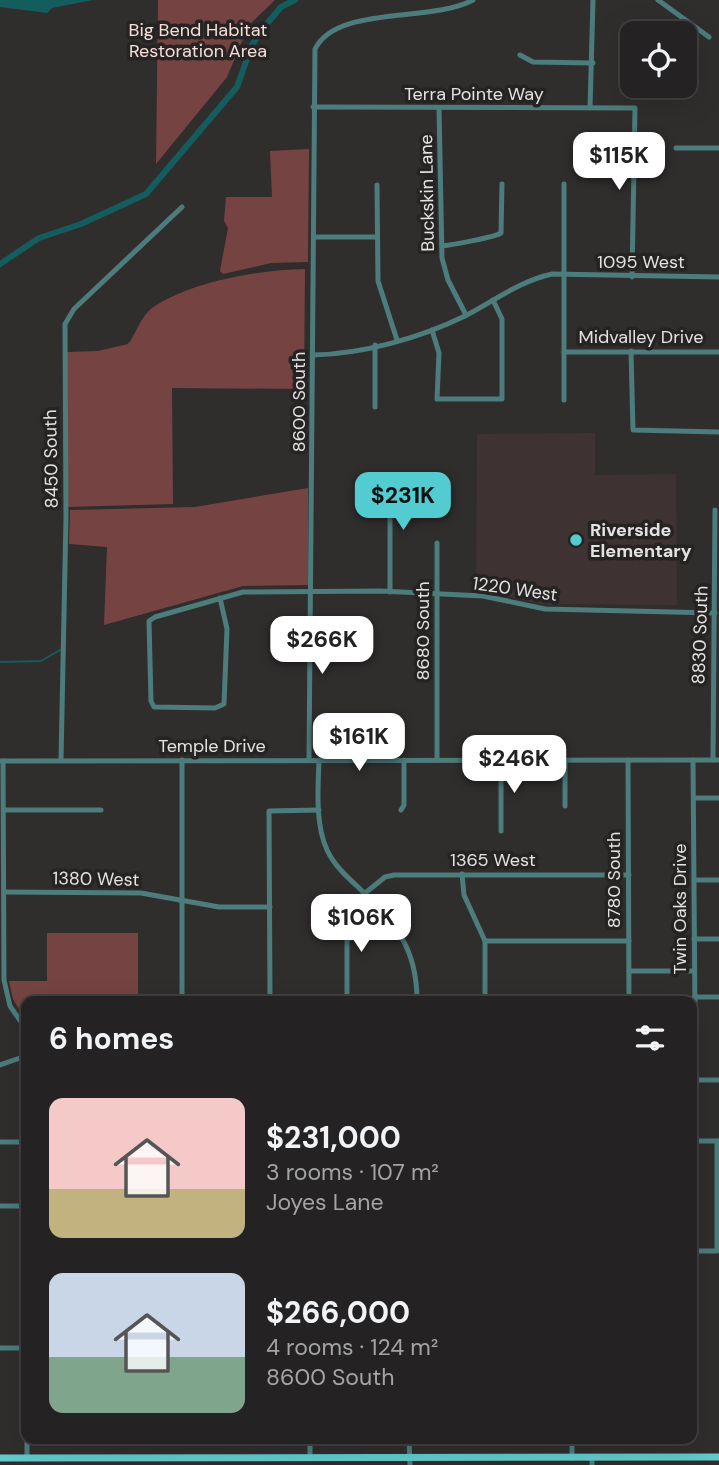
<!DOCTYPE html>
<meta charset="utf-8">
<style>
:root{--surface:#242222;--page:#302f2f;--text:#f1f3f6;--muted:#a3a4a5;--line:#413f40;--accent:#52ccd0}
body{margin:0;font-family:"DM Sans",sans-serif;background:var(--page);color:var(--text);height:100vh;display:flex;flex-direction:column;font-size:26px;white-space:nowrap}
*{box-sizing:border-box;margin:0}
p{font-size:23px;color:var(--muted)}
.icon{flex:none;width:38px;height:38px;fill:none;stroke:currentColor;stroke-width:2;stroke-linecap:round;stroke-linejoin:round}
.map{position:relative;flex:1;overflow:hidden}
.details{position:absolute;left:21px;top:996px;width:676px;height:448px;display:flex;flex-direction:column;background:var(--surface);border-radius:14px;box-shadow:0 7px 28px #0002,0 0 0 2px var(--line)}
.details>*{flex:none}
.tools{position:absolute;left:620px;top:21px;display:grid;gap:14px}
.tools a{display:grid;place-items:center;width:77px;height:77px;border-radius:14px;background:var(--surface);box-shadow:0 7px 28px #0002,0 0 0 2px var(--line);font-size:35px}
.price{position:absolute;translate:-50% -60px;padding:0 16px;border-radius:14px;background:#fff;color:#222;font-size:23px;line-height:46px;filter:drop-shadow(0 2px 4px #0008)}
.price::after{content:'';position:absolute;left:50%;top:42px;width:21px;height:16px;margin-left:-10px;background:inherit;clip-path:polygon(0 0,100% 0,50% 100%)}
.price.selected{background:var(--accent);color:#111}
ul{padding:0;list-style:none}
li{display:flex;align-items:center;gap:21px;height:175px;padding:0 28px}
li span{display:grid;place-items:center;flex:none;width:196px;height:140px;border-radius:14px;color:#555}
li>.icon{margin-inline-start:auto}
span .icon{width:84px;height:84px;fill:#fffc;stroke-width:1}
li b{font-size:30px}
h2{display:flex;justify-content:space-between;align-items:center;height:84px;padding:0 28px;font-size:30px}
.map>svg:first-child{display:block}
.built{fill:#3e3332}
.green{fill:#754442}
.water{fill:#145d5f}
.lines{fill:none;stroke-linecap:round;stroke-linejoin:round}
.stream{stroke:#145d5f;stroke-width:2}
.canal{stroke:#145d5f;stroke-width:6}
.minor{stroke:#4d7c7d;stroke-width:5}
.major{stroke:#62c9cc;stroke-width:7}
.poi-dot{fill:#52ccd0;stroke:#262323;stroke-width:2.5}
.labels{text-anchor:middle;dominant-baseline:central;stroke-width:7;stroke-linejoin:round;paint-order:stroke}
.park-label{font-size:18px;fill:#f7dedb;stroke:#262323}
.street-label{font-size:18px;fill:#e4e2e2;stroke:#262323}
.poi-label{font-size:18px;font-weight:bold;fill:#e4e2e2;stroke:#262323;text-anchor:start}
</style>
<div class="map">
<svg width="719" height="1465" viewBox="0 0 719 1465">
<rect width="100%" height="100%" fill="#302d2d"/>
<!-- built -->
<polygon class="built" points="595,433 595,475 676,474 677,605 541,604 476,588 477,434"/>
<!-- green -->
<g class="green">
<polygon points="158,0 275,0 249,25 227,77 156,164"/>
<polygon points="309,149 308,262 271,263 223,274 220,271 228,228 224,221 226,197 272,197 270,151"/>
<path d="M305,269L304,389L172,388L173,504L68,507L67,352L98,351L128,344C137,333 140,317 152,308C191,281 258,270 305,269Z"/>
<polygon points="308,488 308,585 243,586 104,625 107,547 69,544 70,510 195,507"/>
<polygon points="47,933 138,933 138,1001 26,1001 26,1021 13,999 9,981 47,981"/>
</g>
<!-- water -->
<polygon class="water" points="0,0 93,0 52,8 47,13 0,7"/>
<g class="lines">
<!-- stream -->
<polyline class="stream" points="0,662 41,661 60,650"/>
<!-- canal -->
<polyline class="canal" points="0,264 39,238 81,224 146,194 237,87 252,45 265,26 281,7 295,0"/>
<!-- minor -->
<g class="minor">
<polyline points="658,0 709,37"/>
<polyline points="520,55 533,62 593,63"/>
<polyline points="313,107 635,108 632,277"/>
<polyline points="439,108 442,258 448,280 466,315"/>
<polyline points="590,108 593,0"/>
<polyline points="676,148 719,148"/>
<polyline points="564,184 564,400"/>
<polyline points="377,185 378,281 397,340"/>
<polyline points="315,237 377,237"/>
<path d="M442,246C451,245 496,237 501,233L502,184"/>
<polyline points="432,330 439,353 437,399 502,399 502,319 493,300"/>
<polyline points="375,345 375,407"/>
<polyline points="631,351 633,430 719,432"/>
<polyline points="564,352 719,352"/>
<path d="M313,355C363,354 420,338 465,316C494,301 520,281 552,274L719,277"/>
<polyline points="383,482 390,496 390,592"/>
<polyline points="437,543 437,760"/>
<polyline points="220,598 227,629 224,704 215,708 154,707 151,701 149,621 155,617 243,592 380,591 483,596 545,609 715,613"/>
<polyline points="61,760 66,517 65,324 74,309 182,207"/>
<path d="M309,760L315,49C337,5 430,23 473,0"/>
<path d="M319,760C318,789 315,823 327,850C334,865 346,876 358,887C395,924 417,946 417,1001"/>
<polyline points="501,760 501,831"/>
<polyline points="628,760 629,1001"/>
<polyline points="693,760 696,1141"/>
<polyline points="713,760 715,510"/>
<polyline points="0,761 719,760"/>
<polyline points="3,761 4,980 10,1006 26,1029"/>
<polyline points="694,798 719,798"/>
<polyline points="565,806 565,760"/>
<polyline points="4,810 101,810"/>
<polyline points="401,810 404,805 404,760"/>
<polyline points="462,874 464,895 485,941 485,1001"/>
<polyline points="694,880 719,880"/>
<polyline points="4,892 141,893 219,907 270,907"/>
<polyline points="364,894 385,877 394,875 629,875"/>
<polyline points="694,939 719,939"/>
<polyline points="485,941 629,941"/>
<polyline points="629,971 694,971"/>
<polyline points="694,997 719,997"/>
<polyline points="182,1001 182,760"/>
<polyline points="270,1001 269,811 319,810"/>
<polyline points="347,1001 347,941 379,909"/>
<polyline points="0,1065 26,1056"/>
<polyline points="694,1080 719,1080"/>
<polyline points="691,1141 719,1141"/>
<polyline points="0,1142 26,1142"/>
<polyline points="0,1206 26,1206"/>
<polyline points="691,1251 717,1251 717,1141"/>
<polyline points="0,1348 26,1348"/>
<polyline points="409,1438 410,1465"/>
<polyline points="572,1438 572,1458"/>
<polyline points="27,1458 27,1438"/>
<polyline points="310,1458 310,1438"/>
<polyline points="592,1458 592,1465"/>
</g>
<!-- major -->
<polyline class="major" points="0,1458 719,1457"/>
</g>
<!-- markers -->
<circle class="poi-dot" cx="576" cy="540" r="7"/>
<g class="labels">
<!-- park labels -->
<g class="park-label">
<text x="198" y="30">Big Bend Habitat<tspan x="198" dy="21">Restoration Area</tspan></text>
</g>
<!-- street labels -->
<g class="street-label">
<text x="474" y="94">Terra Pointe Way</text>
<text transform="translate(427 193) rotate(-91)">Buckskin Lane</text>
<text x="641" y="262">1095 West</text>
<text x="641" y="337">Midvalley Drive</text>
<text transform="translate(299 402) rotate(-90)">8600 South</text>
<text transform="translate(51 459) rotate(-91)">8450 South</text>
<text transform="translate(515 589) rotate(8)">1220 West</text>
<text transform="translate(423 631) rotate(-90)">8680 South</text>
<text transform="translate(700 635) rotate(-88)">8830 South</text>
<text x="212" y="746">Temple Drive</text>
<text x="493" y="860">1365 West</text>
<text transform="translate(96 879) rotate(1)">1380 West</text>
<text transform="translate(614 880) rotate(-90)">8780 South</text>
<text transform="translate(680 909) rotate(-90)">Twin Oaks Drive</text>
</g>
<!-- poi labels -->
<g class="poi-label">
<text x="590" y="530">Riverside<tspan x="590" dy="21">Elementary</tspan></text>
</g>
</g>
</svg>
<div class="tools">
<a><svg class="icon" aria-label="locate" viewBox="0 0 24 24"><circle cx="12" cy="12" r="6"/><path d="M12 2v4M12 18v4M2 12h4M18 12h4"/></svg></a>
</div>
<b class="price" style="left:619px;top:192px">$115K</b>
<b class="price selected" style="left:403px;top:532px">$231K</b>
<b class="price" style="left:322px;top:676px">$266K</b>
<b class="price" style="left:359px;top:773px">$161K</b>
<b class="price" style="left:514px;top:795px">$246K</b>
<b class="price" style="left:361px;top:954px">$106K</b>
<section class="details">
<h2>6 homes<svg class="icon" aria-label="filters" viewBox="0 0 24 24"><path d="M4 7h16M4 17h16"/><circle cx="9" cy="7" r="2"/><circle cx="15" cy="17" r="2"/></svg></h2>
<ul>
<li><span style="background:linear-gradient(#f6c9c9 65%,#c2b280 0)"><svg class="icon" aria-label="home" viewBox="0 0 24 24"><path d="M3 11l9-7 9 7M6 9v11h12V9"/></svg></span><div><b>$231,000</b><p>3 rooms · 107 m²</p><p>Joyes Lane</p></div></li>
<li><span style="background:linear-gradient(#c9d6e8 60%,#7fa58c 0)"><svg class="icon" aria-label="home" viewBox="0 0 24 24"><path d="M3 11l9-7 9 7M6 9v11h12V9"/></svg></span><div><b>$266,000</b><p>4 rooms · 124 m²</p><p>8600 South</p></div></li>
</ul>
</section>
</div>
